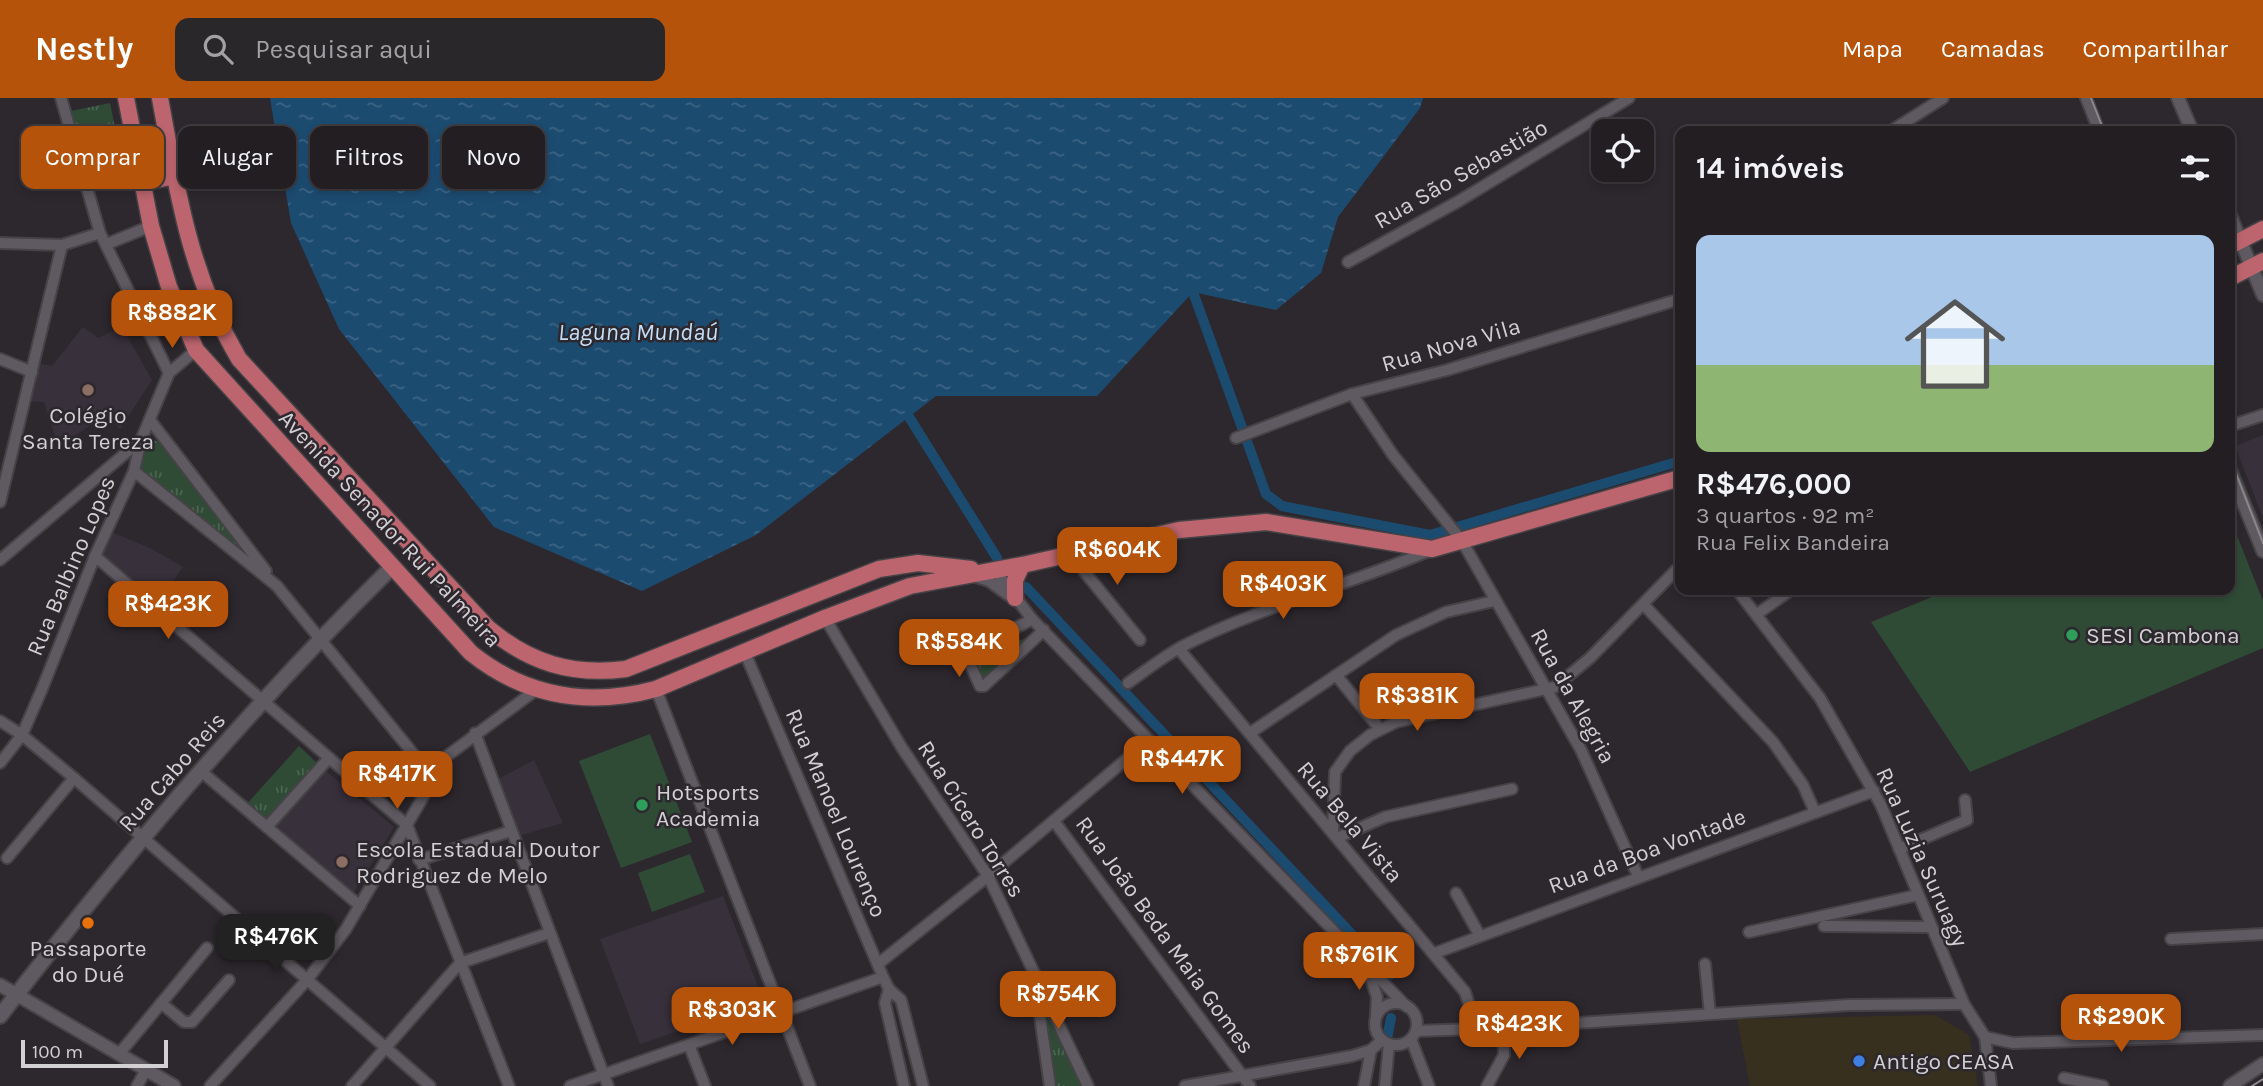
<!DOCTYPE html>
<html lang="pt">
<meta charset="utf-8">
<style>
:root{--surface:#221e22;--page:#2a272a;--text:#f1f3f6;--muted:#a2a2a5;--line:#3f3c40;--accent:#b45309}
body{margin:0;font-family:Karla,sans-serif;background:var(--page);color:var(--text);height:100vh;display:flex;flex-direction:column;font-size:26px;white-space:nowrap}
*{box-sizing:border-box;margin:0}
p{font-size:23px;color:var(--muted)}
.icon{flex:none;width:38px;height:38px;fill:none;stroke:currentColor;stroke-width:2;stroke-linecap:round;stroke-linejoin:round}
.map{position:relative;flex:1;overflow:hidden}
.sheet{position:absolute;left:1675px;top:28px;width:560px;height:469px;display:flex;flex-direction:column;background:var(--surface);border-radius:14px;box-shadow:0 4px 10px #0003,0 0 0 2px var(--line)}
.sheet>*{flex:none}
.banner{position:absolute;left:21px;top:28px;width:665px;height:63px;display:flex;gap:14px}
.tools{position:absolute;left:1591px;top:21px;display:grid;gap:14px}
.tools a{display:grid;place-items:center;width:63px;height:63px;border-radius:14px;background:var(--surface);box-shadow:0 4px 10px #0003,0 0 0 2px var(--line);font-size:35px}
.scale{position:absolute;left:21px;bottom:18px;width:147px;box-sizing:border-box;padding-left:7px;border:4px solid #d3d0d4;border-top:0;font-size:19px;line-height:24px;white-space:nowrap;color:#d3d0d4;-webkit-text-stroke:5px #2d282e;paint-order:stroke}
.price{position:absolute;translate:-50% -60px;padding:0 16px;border-radius:14px;background:var(--accent);color:#fff;font-size:23px;line-height:46px;filter:drop-shadow(0 2px 4px #0008)}
.price::after{content:'';position:absolute;left:50%;top:42px;width:21px;height:16px;margin-left:-10px;background:inherit;clip-path:polygon(0 0,100% 0,50% 100%)}
.price.active{background:#222;color:#fff}
ul{padding:0;list-style:none}
li{display:grid;align-content:center;gap:14px;height:371px;padding:0 21px}
li+li{border-top:2px solid var(--line)}
li span{display:grid;place-items:center;height:217px;border-radius:14px;color:#555}
li>.icon{margin-inline-start:auto}
span .icon{width:126px;height:126px;fill:#fffc;stroke-width:1}
li b{font-size:30px}
h2{display:flex;justify-content:space-between;align-items:center;height:84px;padding:0 21px;font-size:30px}
.tag{padding:0 24px;border-radius:14px;background:var(--surface);box-shadow:0 4px 10px #0003,0 0 0 2px var(--line);font-size:24px;line-height:63px}
.tag.active{background:var(--accent);color:#fff}
header{display:flex;align-items:center;gap:42px;box-sizing:border-box;height:98px;padding:0 35px;background:var(--accent);color:#fff}
header strong{font-size:33px}
nav{display:flex;gap:38px;margin-inline-start:auto;font-size:24px}
.search{width:490px;height:63px;background:var(--page);display:flex;align-items:center;gap:18px;box-sizing:border-box;padding:0 24px;border-radius:14px;color:var(--muted);font-size:26px}
.map>svg:first-child{display:block}
.commercial{fill:#38301f}
.built{fill:#38303b}
.grass{fill:url(#grass-tufts)}
.pitch{fill:#2f4b36}
.water{fill:url(#water-ripples)}
.lines{fill:none;stroke-linecap:round;stroke-linejoin:round}
.canal{stroke:#1c4b70;stroke-width:10}
.minor-casing{stroke:#464347;stroke-width:14}
.tertiary-casing{stroke:#464347;stroke-width:16}
.secondary-casing{stroke:#464347;stroke-width:18}
.primary-casing{stroke:#464347;stroke-width:19}
.minor{stroke:#5f5a61;stroke-width:10}
.tertiary{stroke:#5f5a61;stroke-width:12}
.secondary{stroke:#5f5a61;stroke-width:14}
.primary{stroke:#bc656e;stroke-width:16}
.tram{stroke:#8b888c;stroke-width:2}
.education-dot{fill:#8d6e63;stroke:#2d282e;stroke-width:2.5}
.leisure-dot{fill:#2e9e5b;stroke:#2d282e;stroke-width:2.5}
.food-dot{fill:#e8710a;stroke:#2d282e;stroke-width:2.5}
.shop-dot{fill:#3f7fe0;stroke:#2d282e;stroke-width:2.5}
.labels{text-anchor:middle;dominant-baseline:central;stroke-width:5;stroke-linejoin:round;paint-order:stroke}
.street-label{font-size:23px;fill:#d3d0d4;stroke:#2d282e}
.poi-label{font-size:23px;fill:#d3d0d4;stroke:#2d282e;text-anchor:start}
.water-label{font-size:24px;font-style:italic;fill:#c3def7;stroke:#2d282e}
</style>
<header>
<strong>Nestly</strong>
<div class="search"><svg class="icon" aria-label="search" viewBox="0 0 24 24"><circle cx="10" cy="10" r="6"/><path d="M15 15l6 6"/></svg>Pesquisar aqui</div>
<nav><a>Mapa</a><a>Camadas</a><a>Compartilhar</a></nav>
</header>
<div class="map">
<svg width="2263" height="988" viewBox="0 0 2263 988">
<defs>
<pattern id="grass-tufts" width="24" height="20" patternUnits="userSpaceOnUse" patternTransform="scale(1.75)"><rect width="24" height="20" fill="#2f4b36"/><path d="M3 7l-1-3M5 7V3M7 7l1-3M15 17l-1-3M17 17v-4M19 17l1-3" fill="none" stroke="#4c6452"/></pattern>
<pattern id="water-ripples" width="26" height="14" patternUnits="userSpaceOnUse" patternTransform="scale(1.75)"><rect width="26" height="14" fill="#1c4b70"/><path d="M2 4q2-2 4 0t4 0M15 11q2-2 4 0t4 0" fill="none" stroke="#3c6484"/></pattern>
</defs>
<rect width="100%" height="100%" fill="#2d282e"/>
<!-- commercial -->
<polygon class="commercial" points="1935,917 1969,937 1978,988 1750,988 1737,921"/>
<!-- built -->
<g class="built">
<polygon points="83,229 98,240 122,229 152,282 120,331 107,317 58,348 44,304 29,303 37,265 52,268"/>
<polygon points="2263,337 2263,420 2235,348"/>
<polygon points="109,433 150,450 183,469 158,505 100,457"/>
<polygon points="534,662 563,725 518,738 496,682"/>
<polygon points="322,670 394,729 352,797 272,730"/>
<polygon points="723,798 764,904 640,946 600,841"/>
</g>
<!-- grass -->
<g class="grass">
<polygon points="110,5 117,40 78,48 71,13"/>
<polygon points="152,341 158,344 250,459 243,457 138,368"/>
<polygon points="1034,540 984,590 965,544 990,546"/>
<polygon points="299,648 322,670 272,730 246,707"/>
<polygon points="1042,904 1084,988 1053,988"/>
</g>
<!-- pitch -->
<g class="pitch">
<polygon points="2230,420 2263,503 2263,550 1970,674 1871,524 1949,492 2230,492"/>
<polygon points="650,636 692,744 621,770 579,663"/>
<polygon points="690,756 705,794 652,814 638,775"/>
</g>
<!-- water -->
<polygon class="water" points="270,0 1423,0 1420,10 1338,119 1321,175 1276,212 1193,194 1097,298 936,298 756,437 642,493 494,429 339,231 291,125"/>
<g class="lines">
<!-- canal -->
<g class="canal">
<polyline points="1193,194 1266,396 1282,408 1430,437 1680,363"/>
<polyline points="909,319 997,460"/>
<polyline points="1026,489 1390,877"/>
<polyline points="1387,941 1391,920"/>
</g>
<!-- minor casing -->
<g class="minor-casing">
<g id="minor">
<polyline points="61,0 100,135 169,275"/>
<polyline points="2086,0 2099,33"/>
<polyline points="1891,33 1943,0"/>
<polyline points="0,145 62,147 100,135"/>
<polyline points="107,146 151,128"/>
<polyline points="1348,164 1459,103 1629,0"/>
<polyline points="0,261 32,274"/>
<polyline points="1352,296 1393,357 1462,443 1581,652 1638,778"/>
<polyline points="150,322 266,473"/>
<polyline points="2230,328 2263,317"/>
<polyline points="1236,340 1352,296 1447,272 1680,201"/>
<polyline points="134,373 277,488 433,680"/>
<polyline points="0,404 62,147"/>
<polyline points="1070,456 1140,542"/>
<polyline points="95,458 407,727 509,988"/>
<polyline points="0,462 141,342"/>
<polyline points="994,471 1032,521 1407,909"/>
<polyline points="973,478 989,483 1008,497"/>
<polyline points="1737,492 1820,600 1881,707 1964,906 1985,939 1991,988"/>
<polyline points="1643,506 1773,644 1803,687 1815,714"/>
<polyline points="1757,516 1791,492"/>
<polyline points="825,520 902,650 988,778 1088,988"/>
<path d="M1032,521C1004,540 987,528 963,541L962,548L980,588H984L1044,532"/>
<polyline points="1179,551 1465,894 1477,931"/>
<polyline points="745,555 883,879 889,891 901,902 923,988"/>
<polyline points="1336,577 1379,630"/>
<path d="M1128,585C1145,573 1163,559 1181,549C1261,508 1349,487 1431,452"/>
<polyline points="656,591 810,988"/>
<polyline points="0,623 22,637 74,680 430,988"/>
<polyline points="475,635 608,988"/>
<polyline points="1250,635 1396,537 1446,514 1494,503"/>
<polyline points="0,665 22,637 42,591 95,458 134,373 141,342 169,275 196,252"/>
<polyline points="202,674 360,808"/>
<polyline points="1054,723 1250,988"/>
<polyline points="267,729 329,660"/>
<polyline points="1333,734 1335,674 1350,653 1370,637 1396,624 1555,589 1590,560 1680,468"/>
<polyline points="1337,740 1385,719 1512,691"/>
<polyline points="1899,751 1967,722 1965,702"/>
<polyline points="7,760 74,680"/>
<polyline points="419,762 511,733"/>
<polyline points="1456,795 1480,838"/>
<polyline points="1824,828 1931,829"/>
<polyline points="1749,834 1918,797"/>
<polyline points="2171,841 2263,836"/>
<polyline points="1435,855 1874,693"/>
<polyline points="878,866 988,778 1149,642"/>
<polyline points="1705,866 1710,916"/>
<polyline points="1367,869 1377,899 1376,918"/>
<polyline points="1036,890 1050,988"/>
<polyline points="889,891 885,905 904,988"/>
<circle cx="1396" cy="926" r="21"/>
<polyline points="161,905 184,924 192,924 229,882"/>
<polyline points="1416,933 1503,930 1849,907 1964,906"/>
<polyline points="1985,939 2013,945 2263,937"/>
<polyline points="1411,941 1429,988"/>
<polyline points="689,947 705,988"/>
<polyline points="119,956 207,850"/>
<polyline points="2064,980 2103,988"/>
<polyline points="137,988 146,972"/>
<polyline points="210,988 307,882 346,831 447,658 536,592"/>
<polyline points="352,988 460,865 549,835"/>
<polyline points="570,988 883,879"/>
<polyline points="1185,988 1352,958 1371,952 1382,942"/>
<polyline points="1364,988 1371,952"/>
<polyline points="1385,988 1389,946"/>
<polyline points="1487,988 1504,957 1503,930"/>
</g>
</g>
<!-- tertiary casing -->
<g class="tertiary-casing">
<g id="tertiary">
<polyline points="2178,0 2192,33"/>
<polyline points="2230,117 2263,197"/>
<polyline points="2230,372 2263,453"/>
<polyline points="0,887 174,988"/>
<polyline points="2230,988 2263,966"/>
</g>
</g>
<!-- secondary casing -->
<g class="secondary-casing">
<path id="secondary" d="M0,918C121,761 250,609 391,470"/>
</g>
<!-- primary casing -->
<g class="primary-casing">
<g id="primary">
<path d="M126,0L151,128L169,189L196,252L471,555C526,599 588,609 656,591L825,520L910,488L1022,467L1179,432L1266,424L1432,451L1680,380"/>
<path d="M160,0C177,93 190,178 239,261L488,530C530,565 572,578 626,571L879,471L918,465L971,471"/>
<polyline points="143,85 174,78"/>
<polyline points="2230,148 2263,131"/>
<polyline points="2230,180 2263,163"/>
<polyline points="1015,500 1015,482 1022,467"/>
</g>
</g>
<!-- minor -->
<use href="#minor" class="minor"/>
<!-- tertiary -->
<use href="#tertiary" class="tertiary"/>
<!-- secondary -->
<use href="#secondary" class="secondary"/>
<!-- primary -->
<use href="#primary" class="primary"/>
<!-- tram -->
<g class="tram">
<polyline points="2091,0 2104,33"/>
<polyline points="2230,360 2263,445"/>
<polyline points="2252,988 2263,981"/>
</g>
</g>
<!-- markers -->
<g class="education-dot">
<circle cx="88" cy="292" r="7"/>
<circle cx="342" cy="764" r="7"/>
</g>
<g class="leisure-dot">
<circle cx="2072" cy="537" r="7"/>
<circle cx="642" cy="707" r="7"/>
</g>
<circle class="food-dot" cx="88" cy="825" r="7"/>
<circle class="shop-dot" cx="1859" cy="963" r="7"/>
<g class="labels">
<!-- street labels -->
<g class="street-label">
<text transform="translate(1461 76) rotate(-30)">Rua São Sebastião</text>
<text transform="translate(1451 247) rotate(-16)">Rua Nova Vila</text>
<text transform="translate(390 431) rotate(47)">Avenida Senador Rui Palmeira</text>
<text transform="translate(71 468) rotate(-67)">Rua Balbino Lopes</text>
<text transform="translate(1573 598) rotate(61)">Rua da Alegria</text>
<text transform="translate(172 674) rotate(-49)">Rua Cabo Reis</text>
<text transform="translate(836 715) rotate(67)">Rua Manoel Lourenço</text>
<text transform="translate(971 721) rotate(58)">Rua Cícero Torres</text>
<text transform="translate(1350 724) rotate(50)">Rua Bela Vista</text>
<text transform="translate(1647 753) rotate(-20)">Rua da Boa Vontade</text>
<text transform="translate(1922 759) rotate(66)">Rua Luzia Suruagy</text>
<text transform="translate(1165 837) rotate(54)">Rua João Beda Maia Gomes</text>
</g>
<!-- poi labels -->
<g class="poi-label">
<text x="88" y="317" text-anchor="middle">Colégio<tspan x="88" dy="26">Santa Tereza</tspan></text>
<text x="2086" y="537">SESI Cambona</text>
<text x="656" y="694">Hotsports<tspan x="656" dy="26">Academia</tspan></text>
<text x="356" y="751">Escola Estadual Doutor<tspan x="356" dy="26">Rodriguez de Melo</tspan></text>
<text x="88" y="850" text-anchor="middle">Passaporte<tspan x="88" dy="26">do Dué</tspan></text>
<text x="1873" y="963">Antigo CEASA</text>
</g>
<!-- water labels -->
<g class="water-label">
<text x="638" y="234">Laguna Mundaú</text>
</g>
</g>
</svg>
<div class="tools">
<a><svg class="icon" aria-label="locate" viewBox="0 0 24 24"><circle cx="12" cy="12" r="6"/><path d="M12 2v4M12 18v4M2 12h4M18 12h4"/></svg></a>
</div>
<div class="scale">100 m</div>
<b class="price" style="left:172px;top:252px">R$882K</b>
<b class="price" style="left:1117px;top:489px">R$604K</b>
<b class="price" style="left:1283px;top:523px">R$403K</b>
<b class="price" style="left:168px;top:543px">R$423K</b>
<b class="price" style="left:959px;top:581px">R$584K</b>
<b class="price" style="left:1417px;top:635px">R$381K</b>
<b class="price" style="left:1182px;top:698px">R$447K</b>
<b class="price" style="left:397px;top:713px">R$417K</b>
<b class="price active" style="left:276px;top:876px">R$476K</b>
<b class="price" style="left:1359px;top:894px">R$761K</b>
<b class="price" style="left:1058px;top:933px">R$754K</b>
<b class="price" style="left:732px;top:949px">R$303K</b>
<b class="price" style="left:2121px;top:956px">R$290K</b>
<b class="price" style="left:1519px;top:963px">R$423K</b>
<div class="banner">
<a class="tag active">Comprar</a>
<a class="tag">Alugar</a>
<a class="tag">Filtros</a>
<a class="tag">Novo</a>
</div>
<section class="sheet">
<h2>14 imóveis<svg class="icon" aria-label="filters" viewBox="0 0 24 24"><path d="M4 7h16M4 17h16"/><circle cx="9" cy="7" r="2"/><circle cx="15" cy="17" r="2"/></svg></h2>
<ul>
<li><span style="background:linear-gradient(#a9c7e8 60%,#8fb573 0)"><svg class="icon" aria-label="home" viewBox="0 0 24 24"><path d="M3 11l9-7 9 7M6 9v11h12V9"/></svg></span><div><b>R$476,000</b><p>3 quartos · 92 m²</p><p>Rua Felix Bandeira</p></div></li>
</ul>
</section>
</div>
